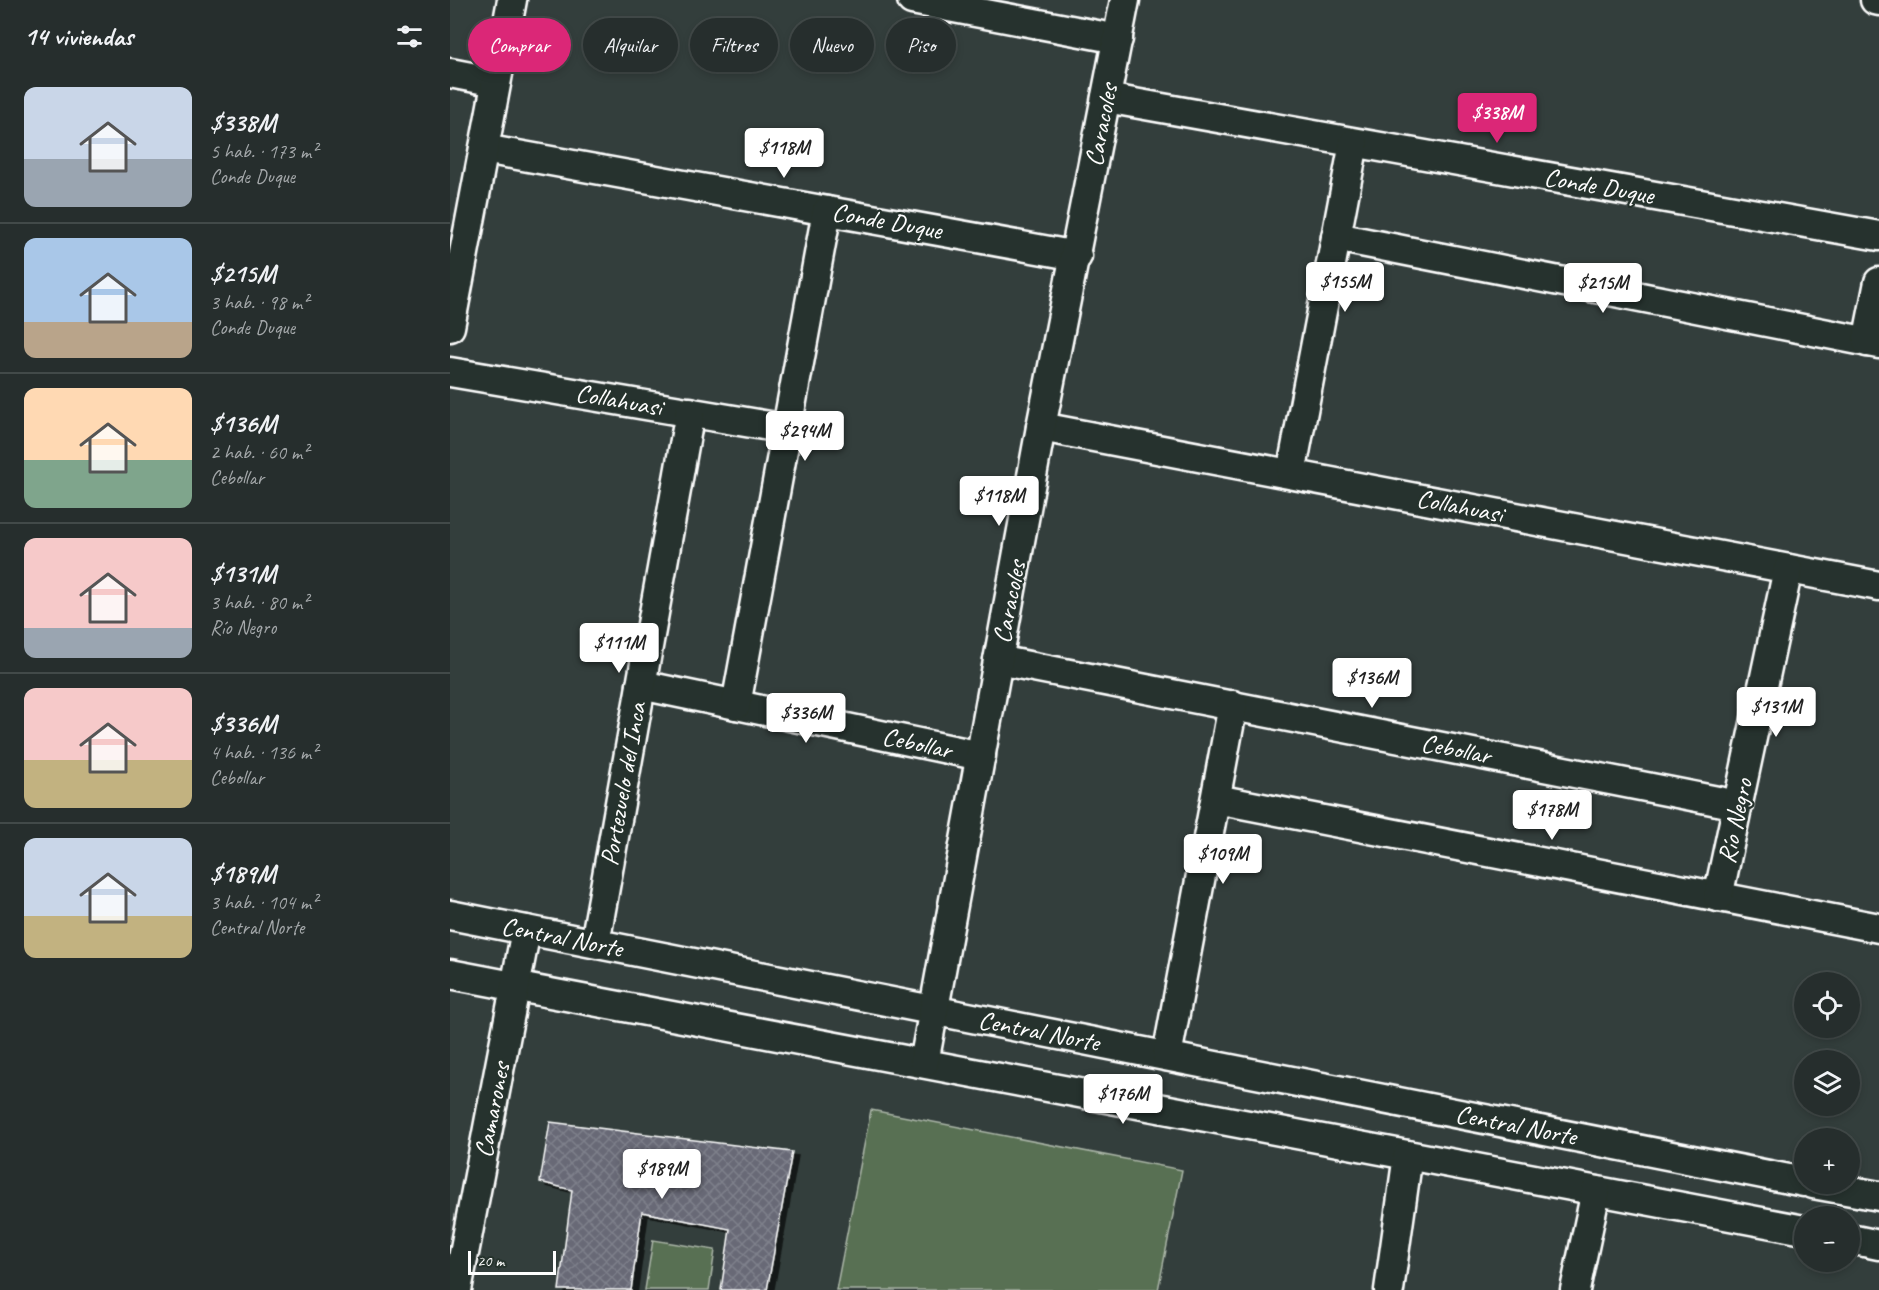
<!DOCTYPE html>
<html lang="es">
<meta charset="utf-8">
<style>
:root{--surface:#262e2d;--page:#2e3635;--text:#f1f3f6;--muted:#a4a8aa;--line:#424a49;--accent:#db2777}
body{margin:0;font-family:Caveat,sans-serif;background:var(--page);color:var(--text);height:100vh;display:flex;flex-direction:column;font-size:22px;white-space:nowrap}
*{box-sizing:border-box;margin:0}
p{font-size:20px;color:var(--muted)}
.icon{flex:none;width:33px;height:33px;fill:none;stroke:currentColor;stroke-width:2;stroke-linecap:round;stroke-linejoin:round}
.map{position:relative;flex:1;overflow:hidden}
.sheet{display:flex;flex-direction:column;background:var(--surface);width:450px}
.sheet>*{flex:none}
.top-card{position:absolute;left:18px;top:18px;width:570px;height:54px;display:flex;gap:12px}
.tools{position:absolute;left:1344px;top:972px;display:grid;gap:12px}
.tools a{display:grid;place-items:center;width:66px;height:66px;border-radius:50%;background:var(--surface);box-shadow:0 3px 9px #0003,0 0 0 2px var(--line);font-size:30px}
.scale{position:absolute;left:18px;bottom:15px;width:88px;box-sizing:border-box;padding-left:6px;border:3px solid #fff;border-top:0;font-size:16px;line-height:21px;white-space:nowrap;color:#fff;-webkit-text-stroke:4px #26332d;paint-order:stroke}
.price{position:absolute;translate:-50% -51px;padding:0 14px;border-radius:6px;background:#fff;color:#222;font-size:20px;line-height:39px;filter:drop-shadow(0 2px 3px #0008)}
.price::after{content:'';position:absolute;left:50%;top:36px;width:18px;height:14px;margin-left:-9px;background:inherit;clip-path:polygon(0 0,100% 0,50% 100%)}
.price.on{background:var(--accent);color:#fff}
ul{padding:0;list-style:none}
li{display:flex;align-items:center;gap:18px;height:150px;padding:0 24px}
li+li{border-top:2px solid var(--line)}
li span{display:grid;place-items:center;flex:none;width:168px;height:120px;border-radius:12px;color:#555}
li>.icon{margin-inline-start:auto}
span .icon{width:72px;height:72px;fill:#fffc;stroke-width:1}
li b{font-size:26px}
h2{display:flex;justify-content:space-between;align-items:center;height:72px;padding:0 24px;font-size:26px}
.tag{padding:0 21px;border-radius:27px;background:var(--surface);box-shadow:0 3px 9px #0003,0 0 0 2px var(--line);font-size:21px;line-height:54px}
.tag.on{background:var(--accent);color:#fff}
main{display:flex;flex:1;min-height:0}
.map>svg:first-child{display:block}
.green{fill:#596f53;stroke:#acb7a9;stroke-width:1.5}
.building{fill:url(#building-cross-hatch);stroke:#fff;stroke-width:1.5;filter:url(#shadow)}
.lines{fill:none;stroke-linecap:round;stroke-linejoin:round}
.minor-casing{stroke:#fff;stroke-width:33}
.minor{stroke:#26332d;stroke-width:28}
.labels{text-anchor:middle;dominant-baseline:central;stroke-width:4.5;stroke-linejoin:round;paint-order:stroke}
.street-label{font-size:26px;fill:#fff;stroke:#26332d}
</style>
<main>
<section class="sheet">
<h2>14 viviendas<svg class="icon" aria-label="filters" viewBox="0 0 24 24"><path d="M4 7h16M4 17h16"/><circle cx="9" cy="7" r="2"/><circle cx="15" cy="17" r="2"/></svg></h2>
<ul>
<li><span style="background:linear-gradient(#c9d6e8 60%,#9aa5b1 0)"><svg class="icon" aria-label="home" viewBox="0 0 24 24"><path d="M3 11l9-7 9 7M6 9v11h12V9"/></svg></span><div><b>$338M</b><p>5 hab. · 173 m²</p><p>Conde Duque</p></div></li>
<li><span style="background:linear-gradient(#a9c7e8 70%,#b9a48a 0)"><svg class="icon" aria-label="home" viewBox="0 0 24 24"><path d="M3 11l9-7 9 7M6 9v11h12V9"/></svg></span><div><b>$215M</b><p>3 hab. · 98 m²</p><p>Conde Duque</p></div></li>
<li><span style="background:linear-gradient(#ffd9b3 60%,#7fa58c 0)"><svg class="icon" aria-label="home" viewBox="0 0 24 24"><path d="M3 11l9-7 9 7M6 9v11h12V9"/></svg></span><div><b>$136M</b><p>2 hab. · 60 m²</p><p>Cebollar</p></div></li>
<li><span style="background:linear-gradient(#f6c9c9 75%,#9aa5b1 0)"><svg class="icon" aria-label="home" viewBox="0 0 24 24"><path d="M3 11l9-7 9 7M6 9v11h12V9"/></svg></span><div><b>$131M</b><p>3 hab. · 80 m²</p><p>Río Negro</p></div></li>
<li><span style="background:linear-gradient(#f6c9c9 60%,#c2b280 0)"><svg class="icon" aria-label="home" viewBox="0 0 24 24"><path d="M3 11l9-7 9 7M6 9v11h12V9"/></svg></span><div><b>$336M</b><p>4 hab. · 136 m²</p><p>Cebollar</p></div></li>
<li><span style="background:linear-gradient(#c9d6e8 65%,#c2b280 0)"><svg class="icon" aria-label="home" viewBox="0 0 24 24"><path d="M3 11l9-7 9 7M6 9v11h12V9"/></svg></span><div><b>$189M</b><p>3 hab. · 104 m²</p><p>Central Norte</p></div></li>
</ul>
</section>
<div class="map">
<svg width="1429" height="1290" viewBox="0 0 1429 1290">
<defs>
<pattern id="building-cross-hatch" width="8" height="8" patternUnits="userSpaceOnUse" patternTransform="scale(1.5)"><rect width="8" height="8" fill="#676976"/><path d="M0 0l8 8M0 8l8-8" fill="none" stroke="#7e808b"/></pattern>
<filter id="shadow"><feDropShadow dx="6" dy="4" stdDeviation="0" flood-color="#0009"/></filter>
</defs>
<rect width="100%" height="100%" fill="#333e3c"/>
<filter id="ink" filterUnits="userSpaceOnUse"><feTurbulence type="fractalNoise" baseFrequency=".0167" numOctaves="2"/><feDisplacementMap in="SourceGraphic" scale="12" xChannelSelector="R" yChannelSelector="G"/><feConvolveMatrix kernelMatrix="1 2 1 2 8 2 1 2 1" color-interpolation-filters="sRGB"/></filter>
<g filter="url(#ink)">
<!-- green -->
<g class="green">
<polygon points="421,1110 732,1170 708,1290 386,1290"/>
<polygon points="203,1240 265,1250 259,1290 195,1290"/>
</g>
<!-- building -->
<polygon class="building" points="100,1122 342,1152 317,1290 271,1290 280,1229 192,1212 181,1290 109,1290 122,1190 90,1182"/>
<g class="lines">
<!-- minor casing -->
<g class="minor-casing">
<g id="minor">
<polyline points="462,0 668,39"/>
<polyline points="1425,0 1429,1"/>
<polyline points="0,73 46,82"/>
<polyline points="656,98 1429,236"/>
<polyline points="34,149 627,256"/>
<polyline points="886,237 1429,344"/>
<polyline points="0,327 62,0"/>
<polyline points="1417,342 1429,282"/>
<polyline points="0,372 337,429"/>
<polyline points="591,427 1429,586"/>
<polyline points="841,474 904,143"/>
<polyline points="548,660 1288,805"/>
<polyline points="191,685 531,756"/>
<polyline points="286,705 377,211"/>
<polyline points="766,799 1429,928"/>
<polyline points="1268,897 1338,569"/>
<polyline points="0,915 1354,1182"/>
<polyline points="145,943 240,412"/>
<polyline points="0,974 1354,1230"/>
<polyline points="717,1056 783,705"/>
<polyline points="474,1063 591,427 675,0"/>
<polyline points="1363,1184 1429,1196"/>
<polyline points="1400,1239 1429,1245"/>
<polyline points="7,1290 76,930"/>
<polyline points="939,1290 958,1155"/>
<polyline points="1125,1290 1146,1191"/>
</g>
</g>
<!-- minor -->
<use href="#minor" class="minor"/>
</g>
</g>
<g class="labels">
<!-- street labels -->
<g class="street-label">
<text transform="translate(651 125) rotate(-79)">Caracoles</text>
<text transform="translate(1149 186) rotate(10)">Conde Duque</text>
<text transform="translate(437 221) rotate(10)">Conde Duque</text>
<text transform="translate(169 400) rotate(10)">Collahuasi</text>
<text transform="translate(1010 506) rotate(11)">Collahuasi</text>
<text transform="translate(559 602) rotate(-79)">Caracoles</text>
<text transform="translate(467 743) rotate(12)">Cebollar</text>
<text transform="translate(1006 749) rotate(11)">Cebollar</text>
<text transform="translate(173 784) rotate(-80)">Portezuelo del Inca</text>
<text transform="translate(1285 821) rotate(-78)">Río Negro</text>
<text transform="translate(112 937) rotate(11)">Central Norte</text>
<text transform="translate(589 1031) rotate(11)">Central Norte</text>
<text transform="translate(42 1110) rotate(-79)">Camarones</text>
<text transform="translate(1066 1125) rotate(11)">Central Norte</text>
</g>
</g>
</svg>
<div class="tools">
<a><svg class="icon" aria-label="locate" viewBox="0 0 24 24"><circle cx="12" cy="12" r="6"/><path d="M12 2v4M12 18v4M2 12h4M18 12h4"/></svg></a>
<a><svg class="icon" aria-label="layers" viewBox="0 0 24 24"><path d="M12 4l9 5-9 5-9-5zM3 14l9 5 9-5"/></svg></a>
<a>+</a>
<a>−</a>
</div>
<div class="scale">20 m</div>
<b class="price on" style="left:1047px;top:144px">$338M</b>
<b class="price" style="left:334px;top:179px">$118M</b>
<b class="price" style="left:895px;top:313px">$155M</b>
<b class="price" style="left:1153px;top:314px">$215M</b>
<b class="price" style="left:355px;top:462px">$294M</b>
<b class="price" style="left:549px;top:527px">$118M</b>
<b class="price" style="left:169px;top:674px">$111M</b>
<b class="price" style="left:922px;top:709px">$136M</b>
<b class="price" style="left:1326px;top:738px">$131M</b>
<b class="price" style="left:356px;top:744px">$336M</b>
<b class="price" style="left:1102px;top:841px">$178M</b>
<b class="price" style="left:773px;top:885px">$109M</b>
<b class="price" style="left:673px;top:1125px">$176M</b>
<b class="price" style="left:212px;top:1200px">$189M</b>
<div class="top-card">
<a class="tag on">Comprar</a>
<a class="tag">Alquilar</a>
<a class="tag">Filtros</a>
<a class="tag">Nuevo</a>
<a class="tag">Piso</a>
</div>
</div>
</main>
